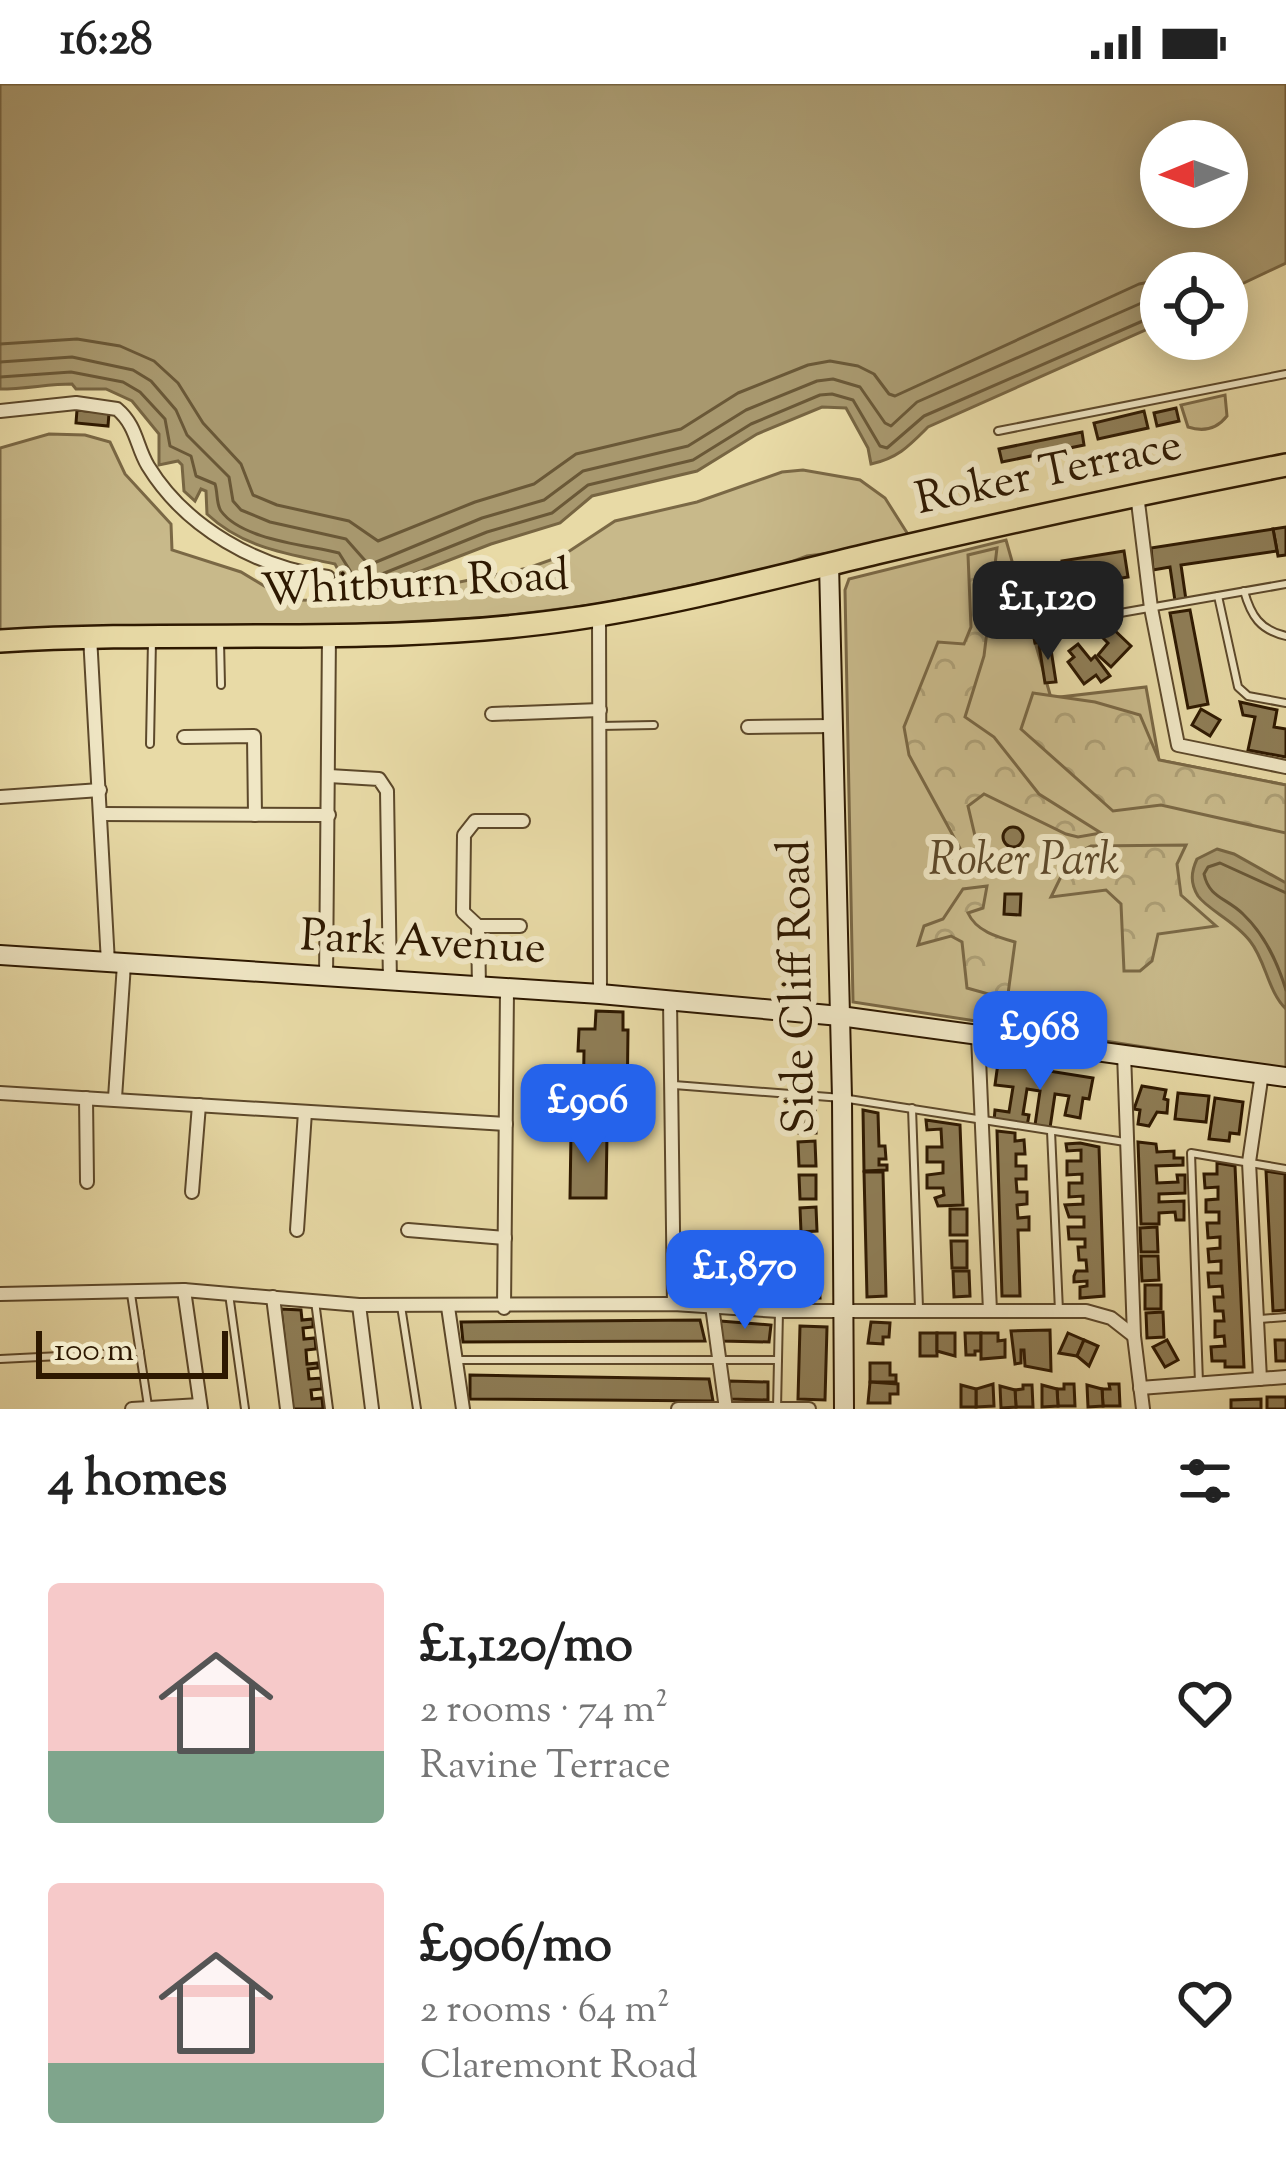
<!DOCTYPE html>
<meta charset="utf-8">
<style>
:root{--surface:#fff;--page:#f6f6f6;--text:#222;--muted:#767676;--accent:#2563eb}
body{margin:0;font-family:"Sorts Mill Goudy",serif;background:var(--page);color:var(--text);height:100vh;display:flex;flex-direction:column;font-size:45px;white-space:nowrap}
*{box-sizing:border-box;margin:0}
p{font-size:39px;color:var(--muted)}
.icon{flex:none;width:66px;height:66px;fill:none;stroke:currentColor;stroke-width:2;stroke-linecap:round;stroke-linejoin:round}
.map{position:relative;height:1325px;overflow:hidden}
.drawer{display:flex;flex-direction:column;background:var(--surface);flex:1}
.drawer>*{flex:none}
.needle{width:78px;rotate:269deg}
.controls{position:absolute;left:1140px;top:36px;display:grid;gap:24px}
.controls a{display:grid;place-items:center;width:108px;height:108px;border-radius:50%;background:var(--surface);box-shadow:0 6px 30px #0003;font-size:60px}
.scale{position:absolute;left:36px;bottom:30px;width:192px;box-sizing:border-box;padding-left:12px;border:6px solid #2d1800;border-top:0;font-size:33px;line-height:42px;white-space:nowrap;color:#2d1800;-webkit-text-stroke:9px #f0e7c5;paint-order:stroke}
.price{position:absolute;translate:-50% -102px;padding:0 27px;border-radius:24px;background:var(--accent);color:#fff;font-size:39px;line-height:78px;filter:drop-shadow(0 3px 6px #0008)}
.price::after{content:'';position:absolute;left:50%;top:72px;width:36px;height:27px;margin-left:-18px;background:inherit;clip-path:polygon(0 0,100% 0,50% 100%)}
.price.current{background:#222;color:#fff}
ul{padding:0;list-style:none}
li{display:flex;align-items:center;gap:36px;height:300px;padding:0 48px}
li span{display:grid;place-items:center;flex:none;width:336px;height:240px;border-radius:12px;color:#555}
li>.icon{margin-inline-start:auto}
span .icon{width:144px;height:144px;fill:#fffc;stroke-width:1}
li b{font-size:51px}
h2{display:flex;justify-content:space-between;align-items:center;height:144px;padding:0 48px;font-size:51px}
.status{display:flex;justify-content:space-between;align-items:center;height:84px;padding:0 60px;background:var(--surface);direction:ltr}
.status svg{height:33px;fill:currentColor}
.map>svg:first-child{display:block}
.green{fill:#c8b98a;stroke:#7a6845;stroke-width:3}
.forest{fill:url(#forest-crowns);stroke:#7a6845;stroke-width:3}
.water{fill:#a8986e;stroke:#776542;stroke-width:3;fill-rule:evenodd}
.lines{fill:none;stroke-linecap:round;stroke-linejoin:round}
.shore{stroke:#6a5837;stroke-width:3}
.building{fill:#8e7d56;stroke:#2d1800;stroke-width:3}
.lane-casing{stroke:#5c482a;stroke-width:10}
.street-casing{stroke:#5c482a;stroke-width:16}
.secondary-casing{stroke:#2d1800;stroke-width:22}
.primary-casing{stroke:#2d1800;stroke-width:26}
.lane{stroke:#f0e7c5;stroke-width:6}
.street{stroke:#f0e7c5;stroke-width:12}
.secondary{stroke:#f0e7c5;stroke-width:18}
.primary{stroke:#e8daa6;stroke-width:21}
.labels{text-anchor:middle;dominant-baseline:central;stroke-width:12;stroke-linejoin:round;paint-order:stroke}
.street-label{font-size:45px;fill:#2d1800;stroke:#f0e7c5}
.park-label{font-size:45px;font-style:italic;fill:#5c4829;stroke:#f0e7c5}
</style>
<div class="status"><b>16:28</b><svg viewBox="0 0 49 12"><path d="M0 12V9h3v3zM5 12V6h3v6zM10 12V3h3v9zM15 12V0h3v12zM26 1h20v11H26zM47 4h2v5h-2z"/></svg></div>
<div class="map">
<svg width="1286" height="1325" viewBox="0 0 1286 1325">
<defs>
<pattern id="forest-crowns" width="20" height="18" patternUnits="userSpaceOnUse" patternTransform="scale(3)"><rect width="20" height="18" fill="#c8b98a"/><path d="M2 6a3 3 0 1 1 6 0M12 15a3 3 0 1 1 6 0" fill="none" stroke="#ac9e75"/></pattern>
</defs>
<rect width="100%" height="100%" fill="#e8daa6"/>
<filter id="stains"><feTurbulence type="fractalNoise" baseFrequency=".00167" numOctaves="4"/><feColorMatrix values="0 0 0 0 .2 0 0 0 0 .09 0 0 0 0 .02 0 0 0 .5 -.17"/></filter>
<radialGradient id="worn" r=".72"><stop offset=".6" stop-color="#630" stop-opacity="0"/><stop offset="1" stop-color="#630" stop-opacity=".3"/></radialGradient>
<!-- green -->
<g class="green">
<path d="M1225,311L1227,332C1216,346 1203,348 1188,343L1181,321Z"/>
<polygon points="49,350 85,351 110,358 125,390 171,440 172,466 241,488 276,509 298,516 366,517 528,484 562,472 615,437 697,418 782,388 803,386 860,396 885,414 909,452 877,463 807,472 772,485 599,520 497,533 350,541 0,546 0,364"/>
<polygon points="1006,456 1051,614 1146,603 1159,676 1286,701 1286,985 853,918 845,506 849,495"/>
</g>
<!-- forest -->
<g class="forest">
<polygon points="997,464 984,572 965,633 994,653 1039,710 1101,749 1078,753 1066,750 984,710 968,722 975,752 999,791 974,790 909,671 904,643 938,558 964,560 971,543 968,471"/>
<polygon points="1033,609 1095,618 1140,631 1159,676 1286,701 1286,749 1161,721 1113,727 1021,645"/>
<polygon points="1186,761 1177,780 1181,811 1216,842 1158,850 1152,877 1140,887 1124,887 1121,820 1106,806 1051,813 1071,772 1091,762"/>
<path d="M987,802L983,824L968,829C976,847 997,853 1015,858L1008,910L999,913L967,904L962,858L951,852L918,861L924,842L943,835L963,805Z"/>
</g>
<!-- water -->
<g class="water">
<path d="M0,0H1286V179L1227,207V189H1161V239L928,343C909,362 898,374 871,380L868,364L846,324L822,323L757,350L697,387L592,412L560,439L491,460L367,508L348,505L335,480C288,470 243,464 207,430L206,407L201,405L195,417L184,407L182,381L178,377L159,381V350L132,317L106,305H76L72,300C48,300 26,305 0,305ZM1161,57H1227V123H1161Z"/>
<path d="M1217,765L1234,770L1286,799V925C1268,908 1266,877 1250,857C1235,837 1208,826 1198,812C1190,799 1191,788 1197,775Z"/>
</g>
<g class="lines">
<!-- shore -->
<g class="shore">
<polyline points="0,260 77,255 120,262 154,277 178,299 203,339 241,380 253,411 277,421 349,437 378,457 475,418 534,400 576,370 681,345 738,309 808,281 830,277 858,282 874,290 889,310 895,312 1139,200 1161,196"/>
<polyline points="0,278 72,273 133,286 151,297 176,326 187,351 229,393 233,417 241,426 270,438 346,455 369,481 482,434 544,416 583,387 688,362 746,326 817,297 833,295 860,303 885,339 891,342 917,318 1146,217 1161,214"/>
<path d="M0,293L71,288L123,298L140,308L165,335L170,362L191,372L196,392L215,400C218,409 216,420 221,427C242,456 307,461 339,469L354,493L367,496L487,448L552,429L588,401L693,376L751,340L820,311L832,310L853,316L880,362L887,364L924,332L1161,229"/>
<path d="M1286,809L1220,779L1208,783L1204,790C1209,814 1227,814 1243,830C1265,851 1277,877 1286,906"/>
</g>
</g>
<!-- building -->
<g class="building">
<polygon points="1176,324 1179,337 1157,342 1154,329"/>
<polygon points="77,326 109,329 108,342 76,339"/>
<polygon points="1144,327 1148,344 1098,355 1094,339"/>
<polygon points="1082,348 1084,361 1002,378 999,365"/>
<polygon points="1286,443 1286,471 1278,472 1273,445"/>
<polygon points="1273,445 1277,467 1181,481 1186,516 1175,517 1170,483 1153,486 1151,464"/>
<polygon points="1124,467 1128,493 1066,503 1062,477"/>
<polygon points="1043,499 1053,556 1035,559 1024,502"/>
<polygon points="1190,526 1208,620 1188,624 1170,529"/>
<polygon points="1109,541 1131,562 1111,583 1098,571 1108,559 1100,551"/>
<polygon points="1050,559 1056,598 1045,599 1039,561"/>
<polygon points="1078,560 1091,576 1095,572 1110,592 1101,598 1096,591 1084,600 1068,578 1074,573 1069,567"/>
<polygon points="1240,618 1277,626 1274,643 1286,645 1286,673 1248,666 1255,633 1243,631"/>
<polygon points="1201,625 1220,636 1210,652 1192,641"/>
<circle cx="1013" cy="753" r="10"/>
<polygon points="1005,810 1021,810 1020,831 1004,830"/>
<polygon points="596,927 623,928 623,946 628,946 627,1029 583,1028 584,967 578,967 579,945 595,945"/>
<polygon points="998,979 1093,994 1089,1015 1083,1014 1080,1034 1065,1031 1069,1012 1055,1010 1050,1044 1035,1041 1040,1007 1027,1005 1023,1030 1029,1031 1027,1042 994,1037 995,1026 1009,1028 1013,1003 995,1001"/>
<polygon points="1142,1002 1166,1006 1164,1015 1168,1016 1167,1029 1157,1028 1149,1042 1138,1040 1140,1026 1134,1025"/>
<polygon points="1178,1009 1209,1012 1206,1038 1175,1035"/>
<polygon points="1215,1014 1243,1018 1239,1050 1230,1049 1229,1057 1209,1055"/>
<polygon points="798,1025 815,1025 816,1049 799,1049"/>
<polygon points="863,1026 878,1029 879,1062 885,1062 886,1075 879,1075 879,1081 887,1081 887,1086 864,1087"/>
<polygon points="926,1036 960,1041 963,1121 938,1122 935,1114 944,1111 943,1104 927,1104 927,1091 943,1089 943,1078 927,1078 927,1063 942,1063 941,1045 927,1046"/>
<polygon points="997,1047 1015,1049 1015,1057 1024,1056 1025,1070 1016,1070 1016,1082 1026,1082 1026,1095 1016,1095 1017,1108 1027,1108 1027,1120 1017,1121 1018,1134 1029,1133 1029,1146 1018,1146 1020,1212 1002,1212"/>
<polygon points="571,1049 607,1050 606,1114 570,1114"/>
<polygon points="815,1057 816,1082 799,1082 798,1058"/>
<polygon points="1138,1058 1156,1060 1157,1068 1174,1067 1174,1074 1183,1074 1183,1081 1156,1082 1157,1099 1178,1098 1177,1091 1185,1091 1185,1109 1159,1110 1159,1118 1184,1117 1184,1136 1176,1136 1175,1128 1159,1129 1159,1140 1141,1140"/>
<polygon points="1080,1059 1099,1063 1104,1212 1080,1214 1080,1203 1087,1202 1087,1197 1074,1198 1074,1192 1076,1187 1087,1187 1086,1176 1079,1176 1078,1163 1085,1163 1085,1155 1069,1155 1068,1143 1084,1143 1084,1133 1069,1133 1065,1121 1083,1120 1083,1112 1069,1113 1069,1099 1082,1099 1082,1090 1067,1091 1067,1077 1081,1077 1081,1066 1067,1067 1066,1060"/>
<polygon points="1217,1079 1235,1082 1244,1283 1225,1283 1225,1277 1212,1277 1211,1263 1225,1262 1224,1252 1215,1253 1215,1237 1224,1237 1223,1227 1215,1227 1214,1213 1223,1213 1222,1202 1209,1203 1208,1189 1221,1189 1221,1177 1209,1178 1208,1165 1220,1164 1220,1153 1208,1154 1207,1139 1219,1139 1219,1128 1206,1128 1206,1116 1218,1115 1218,1103 1205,1104 1204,1090 1217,1090"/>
<polygon points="1266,1087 1285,1090 1286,1226 1273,1227"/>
<polygon points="864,1088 883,1088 886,1212 867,1213"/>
<polygon points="799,1091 816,1091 816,1115 800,1115"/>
<polygon points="816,1123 817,1147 801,1148 800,1124"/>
<rect x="950" y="1125" width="17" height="26"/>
<polygon points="1157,1143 1158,1168 1141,1168 1140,1144"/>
<polygon points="951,1157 967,1157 967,1184 952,1184"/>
<polygon points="801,1158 818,1158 818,1180 801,1181"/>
<polygon points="1141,1172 1158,1172 1159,1196 1142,1197"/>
<polygon points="953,1187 969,1187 970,1212 954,1213"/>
<polygon points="819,1188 820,1214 802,1214 802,1189"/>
<rect x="1145" y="1201" width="16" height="24"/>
<polygon points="281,1225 301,1226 302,1236 313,1235 313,1243 303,1244 304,1255 315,1254 316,1265 306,1266 307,1280 318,1279 318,1284 308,1285 309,1295 321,1294 322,1305 311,1306 312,1315 322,1314 323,1325 292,1325"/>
<polygon points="1163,1228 1164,1253 1147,1254 1146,1229"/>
<polygon points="700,1236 705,1257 463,1258 461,1238"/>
<polygon points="720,1237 771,1241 769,1258 722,1257"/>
<polygon points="871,1238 890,1239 889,1253 883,1253 883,1260 868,1259"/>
<polygon points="800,1242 827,1243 825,1316 798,1315"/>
<polygon points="1050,1246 1051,1287 1025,1282 1024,1266 1021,1266 1021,1279 1015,1280 1011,1247"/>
<rect x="920" y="1249" width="17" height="23"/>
<polygon points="937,1249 955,1249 955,1272 937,1267"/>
<polygon points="965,1249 981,1249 981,1267 975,1267 975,1271 966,1271"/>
<polygon points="981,1249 998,1249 998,1257 1005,1256 1005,1273 981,1275"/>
<polygon points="1068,1249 1084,1256 1077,1272 1059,1269"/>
<polygon points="1084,1256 1098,1262 1089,1282 1077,1272"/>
<polygon points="1167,1256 1178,1276 1165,1283 1153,1263"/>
<polygon points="1275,1256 1286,1256 1286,1277 1276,1277"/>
<polygon points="870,1279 890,1279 890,1291 896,1291 896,1298 870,1298"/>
<polygon points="470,1291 709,1295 713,1317 470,1315"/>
<polygon points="729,1297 768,1298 768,1316 730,1315"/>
<polygon points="870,1298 898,1300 898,1310 890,1310 890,1319 868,1319"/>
<polygon points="993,1300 994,1322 976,1323 976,1305"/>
<polygon points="1064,1300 1074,1300 1075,1322 1058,1322 1057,1305 1064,1305"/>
<polygon points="1109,1300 1119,1300 1120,1322 1103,1322 1102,1305 1110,1305"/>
<polygon points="961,1301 976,1305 976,1323 961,1323"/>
<polygon points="1023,1301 1032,1301 1033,1323 1016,1323 1015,1306 1023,1305"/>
<polygon points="1042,1301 1057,1305 1058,1322 1042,1323"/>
<polygon points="1087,1301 1102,1305 1103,1322 1088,1323"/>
<polygon points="1000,1302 1015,1306 1016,1323 1001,1324"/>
<rect x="1267" y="1313" width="19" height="12"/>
<polygon points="1261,1315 1261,1325 1231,1325 1231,1316"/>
</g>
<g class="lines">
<!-- lane casing -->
<g class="lane-casing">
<g id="lane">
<polyline points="998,347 1286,290"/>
<path d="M1244,507C1251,532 1260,546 1286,552"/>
<polyline points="1218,512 1238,603 1248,612 1286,619"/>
<polyline points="1067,514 1070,535 1086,535 1286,500"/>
<polyline points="220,557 221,601"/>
<polyline points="600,642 654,641"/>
<polyline points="150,660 152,556"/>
<polyline points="674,1001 842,1014 1125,1058"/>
<polyline points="912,1024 919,1224"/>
<polyline points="1051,1047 1059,1227"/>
<polyline points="131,1210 148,1322"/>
<polyline points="229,1210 245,1325"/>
<polyline points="315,1217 329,1325"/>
<polyline points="401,1222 417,1325"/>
<polyline points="1260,1235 1286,1233"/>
<polyline points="0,1275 140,1268"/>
<polyline points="459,1276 778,1276"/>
<polyline points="1199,1299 1191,1069 1286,1085"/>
<polyline points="777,1325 779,1227"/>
</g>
</g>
<!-- street casing -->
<g class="street-casing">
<g id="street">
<path d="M0,327L76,319L117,325C137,342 136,362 148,382C186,444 258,484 328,493"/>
<polyline points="1137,410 1151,524 1178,661 1286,683"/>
<polyline points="599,530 600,910"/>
<polyline points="90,552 108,879"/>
<polyline points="492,630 600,626"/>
<polyline points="748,643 833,642"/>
<polyline points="184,653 254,652 255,731"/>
<polyline points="329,692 379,695 387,707 390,899"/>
<polyline points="0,713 100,706"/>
<polyline points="101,730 329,731"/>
<polyline points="478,842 520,842"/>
<polyline points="326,895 329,550"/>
<polyline points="479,904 478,842 463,828 464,751 475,737 523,737"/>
<polyline points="670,916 674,1220"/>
<polyline points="978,951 990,1227"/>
<polyline points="1124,969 1134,1252 1143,1325"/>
<polyline points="0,1009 506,1040"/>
<polyline points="86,1014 87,1098"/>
<polyline points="115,1014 124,880"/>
<polyline points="192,1108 199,1021"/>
<polyline points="297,1146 305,1028"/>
<polyline points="408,1146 505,1154"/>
<polyline points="184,1206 201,1325"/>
<polyline points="0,1210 184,1206 359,1221 674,1220 779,1227 1086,1227 1111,1234 1134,1252"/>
<polyline points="273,1213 287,1325"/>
<polyline points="359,1221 372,1325"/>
<polyline points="712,1222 726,1325"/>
<polyline points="448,1223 463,1325"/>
<polyline points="504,1224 507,906"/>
<polyline points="1260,1295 1249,1078 1262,989"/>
<polyline points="1140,1304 1286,1293"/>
<polyline points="132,1325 200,1321"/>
<polyline points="678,1325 809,1325"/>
</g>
</g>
<!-- secondary casing -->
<g class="secondary-casing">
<g id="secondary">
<polyline points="829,480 842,1014 844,1325"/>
<polyline points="0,871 600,910 840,932 1286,993"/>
</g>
</g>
<!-- primary casing -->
<g class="primary-casing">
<path id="primary" d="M0,557C191,545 384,563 573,535C675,520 776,493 876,469C1012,437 1149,408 1286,381"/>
</g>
<!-- lane -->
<use href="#lane" class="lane"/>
<!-- street -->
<use href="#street" class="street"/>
<!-- secondary -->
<use href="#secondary" class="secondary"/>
<!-- primary -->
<use href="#primary" class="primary"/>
</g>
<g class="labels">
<!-- street labels -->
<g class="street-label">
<text transform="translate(1049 391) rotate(-12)">Roker Terrace</text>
<text transform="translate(415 502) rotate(-3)">Whitburn Road</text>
<text transform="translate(423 861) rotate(3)">Park Avenue</text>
<text transform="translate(800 903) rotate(-91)">Side Cliff Road</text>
</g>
<!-- park labels -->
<g class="park-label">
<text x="1024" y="778">Roker Park</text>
</g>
</g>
<rect width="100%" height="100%" filter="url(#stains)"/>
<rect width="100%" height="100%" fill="url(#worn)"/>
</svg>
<div class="controls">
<a><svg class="needle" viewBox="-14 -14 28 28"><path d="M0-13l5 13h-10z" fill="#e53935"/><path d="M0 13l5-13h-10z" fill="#767676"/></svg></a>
<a><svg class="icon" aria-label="locate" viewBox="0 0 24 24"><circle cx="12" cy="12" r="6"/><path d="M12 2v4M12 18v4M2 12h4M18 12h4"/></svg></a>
</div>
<div class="scale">100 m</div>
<b class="price current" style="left:1048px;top:579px">£1,120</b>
<b class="price" style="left:1040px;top:1009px">£968</b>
<b class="price" style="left:588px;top:1082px">£906</b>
<b class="price" style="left:745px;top:1248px">£1,870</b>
</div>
<section class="drawer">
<h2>4 homes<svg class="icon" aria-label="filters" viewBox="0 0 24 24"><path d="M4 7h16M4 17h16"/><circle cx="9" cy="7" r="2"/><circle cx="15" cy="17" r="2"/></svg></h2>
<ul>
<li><span style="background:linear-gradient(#f6c9c9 70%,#7fa58c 0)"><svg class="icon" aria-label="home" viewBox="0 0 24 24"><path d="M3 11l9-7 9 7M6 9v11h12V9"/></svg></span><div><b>£1,120/mo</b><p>2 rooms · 74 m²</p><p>Ravine Terrace</p></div><svg class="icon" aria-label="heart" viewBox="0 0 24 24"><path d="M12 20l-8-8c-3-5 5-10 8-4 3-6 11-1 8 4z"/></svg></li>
<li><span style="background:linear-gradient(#f6c9c9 75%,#7fa58c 0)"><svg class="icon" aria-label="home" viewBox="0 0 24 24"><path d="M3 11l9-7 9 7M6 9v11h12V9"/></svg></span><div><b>£906/mo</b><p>2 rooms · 64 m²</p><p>Claremont Road</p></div><svg class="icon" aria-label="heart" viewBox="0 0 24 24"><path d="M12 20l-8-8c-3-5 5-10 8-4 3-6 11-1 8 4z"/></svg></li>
</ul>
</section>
